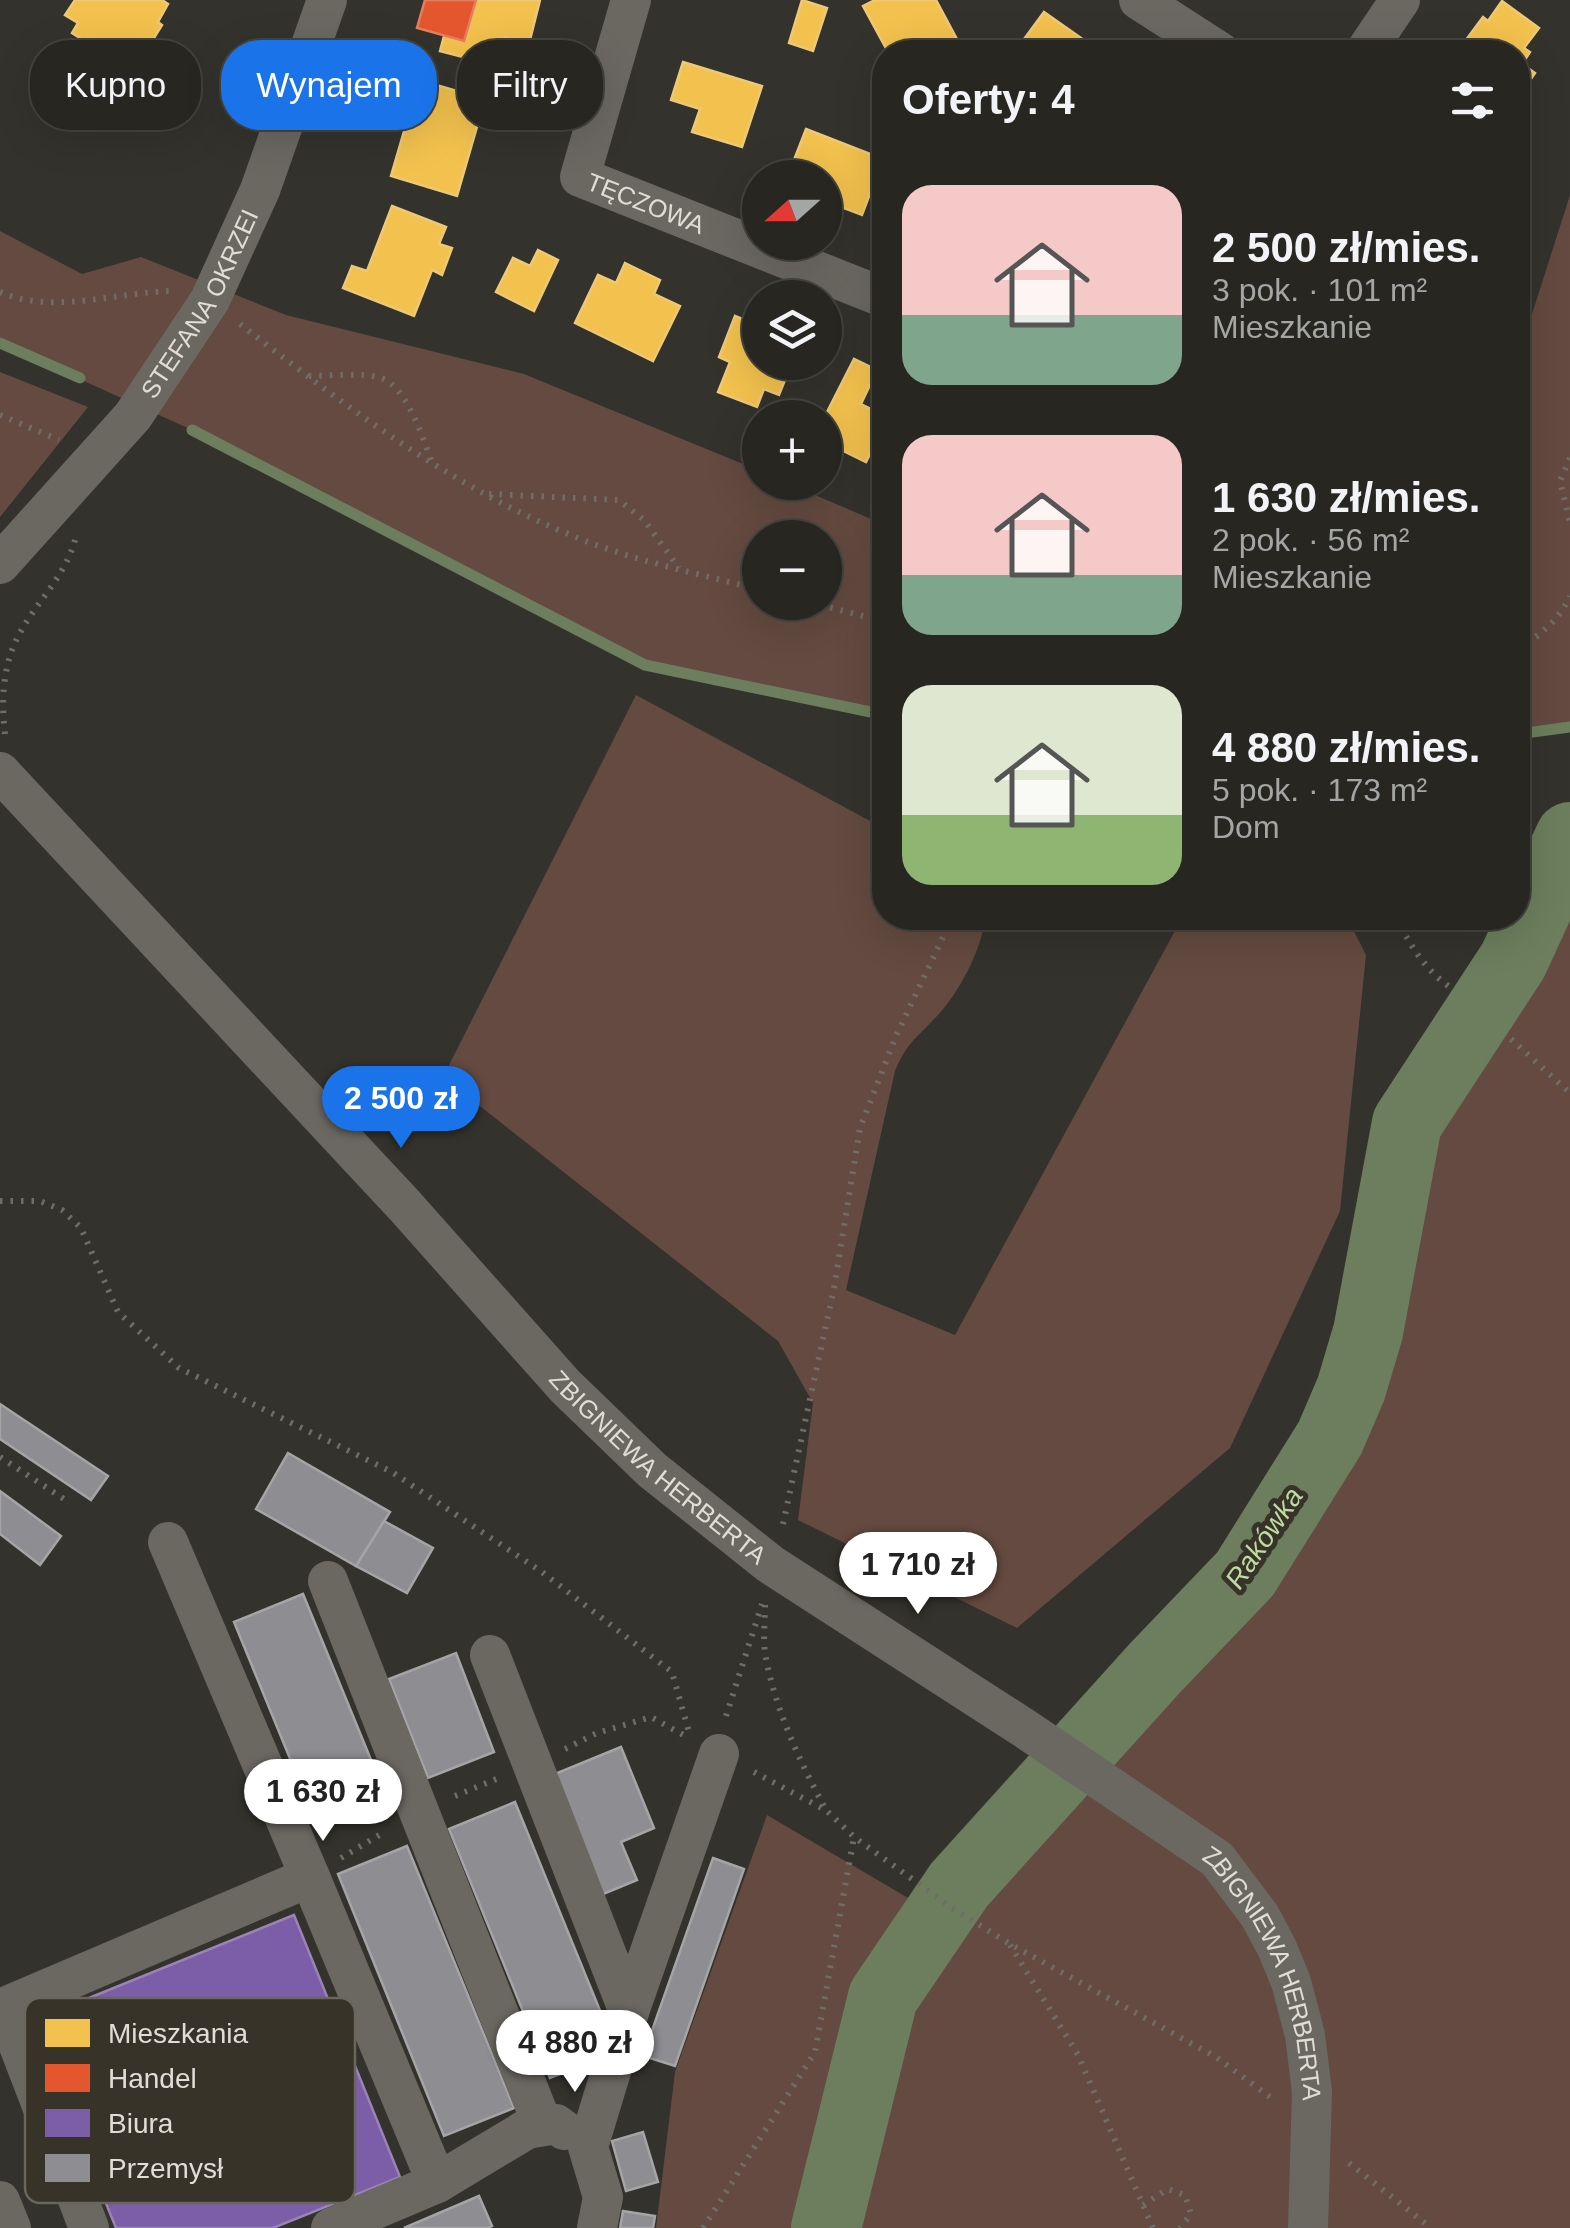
<!DOCTYPE html>
<html lang="pl">
<meta charset="utf-8">
<style>
:root{--surface:#272621;--page:#2f2e2a;--text:#f1f3f6;--muted:#a4a5a5;--line:#43433f;--accent:#1a73e8}
body{margin:0;font-family:Arial,sans-serif;background:var(--page);color:var(--text);height:100vh;display:flex;flex-direction:column;font-size:38px;white-space:nowrap}
*{box-sizing:border-box;margin:0}
p{font-size:32px;color:var(--muted)}
.icon{flex:none;width:55px;height:55px;fill:none;stroke:currentColor;stroke-width:2;stroke-linecap:round;stroke-linejoin:round}
.map{position:relative;flex:1;overflow:hidden}
.sheet{position:absolute;left:872px;top:40px;width:658px;height:890px;display:flex;flex-direction:column;background:var(--surface);border-radius:40px;box-shadow:0 10px 40px #0002,0 0 0 2px var(--line)}
.sheet>*{flex:none}
.top-card{position:absolute;left:30px;top:40px;width:692px;height:90px;display:flex;gap:20px}
.needle{width:65px;rotate:249deg}
.buttons{position:absolute;left:742px;top:160px;display:grid;gap:20px}
.buttons a{display:grid;place-items:center;width:100px;height:100px;border-radius:50%;background:var(--surface);box-shadow:0 10px 40px #0002,0 0 0 2px var(--line);font-size:50px}
.price{position:absolute;translate:-50% -85px;padding:0 22px;border-radius:35px;background:#fff;color:#222;font-size:32px;line-height:65px;filter:drop-shadow(0 2px 5px #0008)}
.price::after{content:'';position:absolute;left:50%;top:60px;width:30px;height:22px;margin-left:-15px;background:inherit;clip-path:polygon(0 0,100% 0,50% 100%)}
.price.selected{background:var(--accent);color:#fff}
ul{padding:0;list-style:none}
li{display:flex;align-items:center;gap:30px;height:250px;padding:0 30px}
li span{display:grid;place-items:center;flex:none;width:280px;height:200px;border-radius:30px;color:#555}
li>.icon{margin-inline-start:auto}
span .icon{width:120px;height:120px;fill:#fffc;stroke-width:1}
li b{font-size:42px}
h2{display:flex;justify-content:space-between;align-items:center;height:120px;padding:0 30px;font-size:42px}
.chip{padding:0 35px;border-radius:40px;background:var(--surface);box-shadow:0 10px 40px #0002,0 0 0 2px var(--line);font-size:35px;line-height:90px}
.chip.selected{background:var(--accent);color:#fff}
.map>svg:first-child{display:block}
.green{fill:#644a40;fill-rule:evenodd}
.homes{fill:#f2c14e;stroke:#edc977;stroke-width:2.5}
.shops{fill:#e4572e;stroke:#e37f60;stroke-width:2.5}
.offices{fill:#7b5ea7;stroke:#9984b5;stroke-width:2.5;fill-rule:evenodd}
.industry{fill:#8d8d92;stroke:#a6a5a6;stroke-width:2.5}
.lines{fill:none;stroke-linecap:round;stroke-linejoin:round}
.stream{stroke:#6c7e5d;stroke-width:11}
.river{stroke:#6c7e5d;stroke-width:70}
.path{stroke:#706d68;stroke-width:6;stroke-dasharray:2.5 8;stroke-linecap:butt}
.minor{stroke:#6b6862;stroke-width:40}
.labels{text-anchor:middle;dominant-baseline:central;stroke-width:10;stroke-linejoin:round;paint-order:stroke}
.street-label{font-size:25px;fill:#e0ddd6;stroke:#383329}
.water-label{font-size:28px;font-style:italic;fill:#bddca1;stroke:#383329}
.key{fill:#383329;stroke:#6a665d;stroke-width:2.5}
.key-label{font-size:28px;fill:#e0ddd6}
</style>
<div class="map">
<svg width="1570" height="2228" viewBox="0 0 1570 2228">
<rect width="100%" height="100%" fill="#34322c"/>
<!-- green -->
<g class="green">
<polygon points="1570,195 1570,727 1518,734 1518,358"/>
<path d="M0,231L82,274L141,257L286,315L524,374L760,471V482L787,483L885,525V715L645,665L192,430L0,343ZM760,538H825V602H760Z"/>
<polygon points="0,372 88,407 0,517"/>
<path d="M636,695L885,829V918H985C982,949 959,993 937,1016C916,1039 908,1041 895,1071L846,1290L955,1335L1182,918H1347L1366,955L1340,1211L1230,1448L1017,1628L798,1520L813,1403L778,1341L443,1077Z"/>
<polygon points="1570,837 1570,2228 656,2228 675,2072 767,1815 937,1915 959,1885 1155,1668 1245,1574 1330,1438 1351,1389 1368,1332 1407,1123 1513,961"/>
</g>
<!-- homes -->
<g class="homes">
<polygon points="75,0 162,0 168,4 158,22 162,25 149,46 140,41 124,67 120,64 110,66 97,58 96,48 72,33 78,23 65,15"/>
<polygon points="476,0 540,0 529,44 505,37 498,66 440,51 444,36 464,41"/>
<polygon points="802,0 827,8 813,51 789,43"/>
<polygon points="875,0 936,0 959,43 941,52 888,52 863,6"/>
<polygon points="1502,1 1539,28 1524,48 1530,52 1522,64 1535,73 1526,86 1518,80 1518,52 1457,52 1483,17 1488,21"/>
<polygon points="1044,12 1101,52 1026,52 1030,47 1022,42"/>
<polygon points="683,62 762,86 742,147 692,132 700,109 671,100"/>
<polygon points="419,80 485,99 457,196 391,176"/>
<polygon points="806,129 883,159 862,215 825,201 825,178 787,178"/>
<polygon points="392,206 446,227 439,244 452,248 442,275 432,270 414,316 343,288 352,266 367,271"/>
<polygon points="538,250 558,260 534,311 496,292 513,258 530,266"/>
<polygon points="625,263 660,280 654,294 680,306 653,361 575,323 598,275 616,283"/>
<polygon points="735,316 760,326 760,362 791,365 779,395 764,389 757,407 718,392 730,362 719,357"/>
<polygon points="854,359 877,370 861,404 885,416 885,424 866,462 825,442 824,418"/>
</g>
<!-- shops -->
<polygon class="shops" points="425,0 476,0 464,41 417,28"/>
<!-- offices -->
<path class="offices" d="M294,1915L400,2177L273,2228H116L32,2021ZM254,2010L281,2079L274,2082L282,2105L290,2102L304,2137L178,2188L127,2061Z"/>
<!-- industry -->
<g class="industry">
<polygon points="0,1404 108,1476 91,1500 0,1439"/>
<polygon points="288,1453 390,1512 356,1566 256,1509"/>
<polygon points="0,1491 61,1536 40,1565 0,1534"/>
<polygon points="384,1521 433,1548 407,1593 356,1566"/>
<polygon points="303,1594 385,1794 316,1822 234,1622"/>
<polygon points="456,1653 494,1752 428,1778 389,1679"/>
<polygon points="621,1747 654,1828 621,1842 637,1880 603,1894 555,1774"/>
<polygon points="515,1802 601,2013 568,2026 584,2065 550,2078 449,1829"/>
<polygon points="407,1846 514,2108 444,2136 338,1874"/>
<polygon points="713,1858 744,1869 675,2066 643,2056"/>
<polygon points="643,2132 658,2182 626,2191 612,2141"/>
<polygon points="479,2196 492,2226 488,2228 404,2228"/>
<polygon points="623,2211 655,2216 653,2228 620,2228"/>
</g>
<g class="lines">
<!-- stream -->
<g class="stream">
<polyline points="0,343 80,378"/>
<polyline points="192,430 645,665 885,715"/>
<polyline points="1518,734 1570,727"/>
</g>
<!-- river -->
<polyline class="river" points="826,2228 883,1997 959,1885 1155,1668 1245,1574 1330,1438 1351,1389 1368,1332 1407,1123 1513,961 1570,837"/>
<!-- path -->
<g class="path">
<path d="M0,292C51,315 118,292 172,291"/>
<path d="M240,324C348,408 454,490 583,540C639,562 701,574 760,590"/>
<path d="M309,376C331,376 360,372 381,378C407,386 425,443 433,466"/>
<polyline points="0,415 59,440"/>
<polyline points="1570,458 1560,481 1570,523"/>
<polyline points="489,494 619,500 644,520 679,568"/>
<polyline points="810,602 885,622"/>
<path d="M1518,648C1541,635 1558,621 1570,596"/>
<path d="M5,734C2,708 2,682 10,656C23,613 63,584 75,540"/>
<path d="M1396,918C1411,946 1424,969 1451,988"/>
<polyline points="1511,1039 1570,1093"/>
<polyline points="0,1201 40,1201 62,1210 81,1228 118,1312 179,1368 392,1472 542,1572 672,1672 689,1732"/>
<polyline points="0,1457 67,1501"/>
<polyline points="783,1524 834,1288 860,1128 896,1036 952,918"/>
<path d="M765,1605C765,1620 763,1638 765,1653C774,1707 800,1762 826,1810"/>
<polyline points="726,1716 762,1604"/>
<polyline points="565,1749 597,1733 651,1717 687,1737"/>
<polyline points="754,1772 827,1811 854,1837 955,1910 1010,1944 1216,2057 1274,2100"/>
<polyline points="455,1796 499,1778"/>
<polyline points="341,1858 386,1831"/>
<polyline points="1010,1945 1078,2055 1153,2228"/>
<polyline points="1349,2163 1431,2228"/>
<polyline points="1143,2205 1168,2189 1185,2195 1191,2214 1180,2228"/>
<polyline points="703,2228 815,2052 854,1837"/>
</g>
<!-- minor -->
<g class="minor">
<path id="s1" d="M631,0L580,177L885,298"/>
<polyline points="1139,0 1220,52"/>
<polyline points="1365,52 1400,0"/>
<path id="s2" d="M0,564L133,416L210,300L260,190L327,0"/>
<path id="s3" d="M0,772L405,1206L565,1386L652,1470L770,1564L1027,1730L1217,1859L1260,1916L1277,1948L1291,1982L1305,2035L1312,2092L1308,2228"/>
<polyline points="168,1542 310,1877"/>
<polyline points="328,1581 543,2126"/>
<polyline points="490,1655 629,2012"/>
<polyline points="4,2007 89,2228"/>
<polyline points="0,2009 310,1877 437,2183"/>
<polyline points="0,2201 11,2228"/>
<polyline points="331,2228 437,2183 527,2129 556,2124 564,2130"/>
<polyline points="597,2228 603,2197 588,2147 629,2012 719,1754"/>
</g>
</g>
<g class="labels">
<!-- street labels -->
<g class="street-label">
<text stroke="none"><textPath href="#s1" startOffset="255">TĘCZOWA</textPath></text>
<text stroke="none"><textPath href="#s2" startOffset="330">STEFANA OKRZEI</textPath></text>
<text stroke="none"><textPath href="#s3" startOffset="958">ZBIGNIEWA HERBERTA</textPath></text>
<text stroke="none"><textPath href="#s3" startOffset="1768">ZBIGNIEWA HERBERTA</textPath></text>
</g>
<!-- water labels -->
<g class="water-label">
<text transform="translate(1264 1538) rotate(-56)">Rakówka</text>
</g>
</g>
<!-- legend -->
<rect x="25" y="1998" width="330" height="205" rx="15" class="key"/>
<rect x="45" y="2019" width="45" height="28" fill="#f2c14e"/>
<rect x="45" y="2064" width="45" height="28" fill="#e4572e"/>
<rect x="45" y="2109" width="45" height="28" fill="#7b5ea7"/>
<rect x="45" y="2154" width="45" height="28" fill="#8d8d92"/>
<g class="key-label">
<text x="108" y="2043">Mieszkania</text>
<text x="108" y="2088">Handel</text>
<text x="108" y="2133">Biura</text>
<text x="108" y="2178">Przemysł</text>
</g>
</svg>
<div class="buttons">
<a><svg class="needle" viewBox="-14 -14 28 28"><path d="M0-13l5 13h-10z" fill="#e53935"/><path d="M0 13l5-13h-10z" fill="#a4a5a5"/></svg></a>
<a><svg class="icon" aria-label="layers" viewBox="0 0 24 24"><path d="M12 4l9 5-9 5-9-5zM3 14l9 5 9-5"/></svg></a>
<a>+</a>
<a>−</a>
</div>
<b class="price selected" style="left:401px;top:1151px">2 500 zł</b>
<b class="price" style="left:918px;top:1617px">1 710 zł</b>
<b class="price" style="left:323px;top:1844px">1 630 zł</b>
<b class="price" style="left:575px;top:2095px">4 880 zł</b>
<div class="top-card">
<a class="chip">Kupno</a>
<a class="chip selected">Wynajem</a>
<a class="chip">Filtry</a>
</div>
<section class="sheet">
<h2>Oferty: 4<svg class="icon" aria-label="filters" viewBox="0 0 24 24"><path d="M4 7h16M4 17h16"/><circle cx="9" cy="7" r="2"/><circle cx="15" cy="17" r="2"/></svg></h2>
<ul>
<li><span style="background:linear-gradient(#f6c9c9 65%,#7fa58c 0)"><svg class="icon" aria-label="home" viewBox="0 0 24 24"><path d="M3 11l9-7 9 7M6 9v11h12V9"/></svg></span><div><b>2 500 zł/mies.</b><p>3 pok. · 101 m²</p><p>Mieszkanie</p></div></li>
<li><span style="background:linear-gradient(#f6c9c9 70%,#7fa58c 0)"><svg class="icon" aria-label="home" viewBox="0 0 24 24"><path d="M3 11l9-7 9 7M6 9v11h12V9"/></svg></span><div><b>1 630 zł/mies.</b><p>2 pok. · 56 m²</p><p>Mieszkanie</p></div></li>
<li><span style="background:linear-gradient(#dfe7d0 65%,#8fb573 0)"><svg class="icon" aria-label="home" viewBox="0 0 24 24"><path d="M3 11l9-7 9 7M6 9v11h12V9"/></svg></span><div><b>4 880 zł/mies.</b><p>5 pok. · 173 m²</p><p>Dom</p></div></li>
</ul>
</section>
</div>
